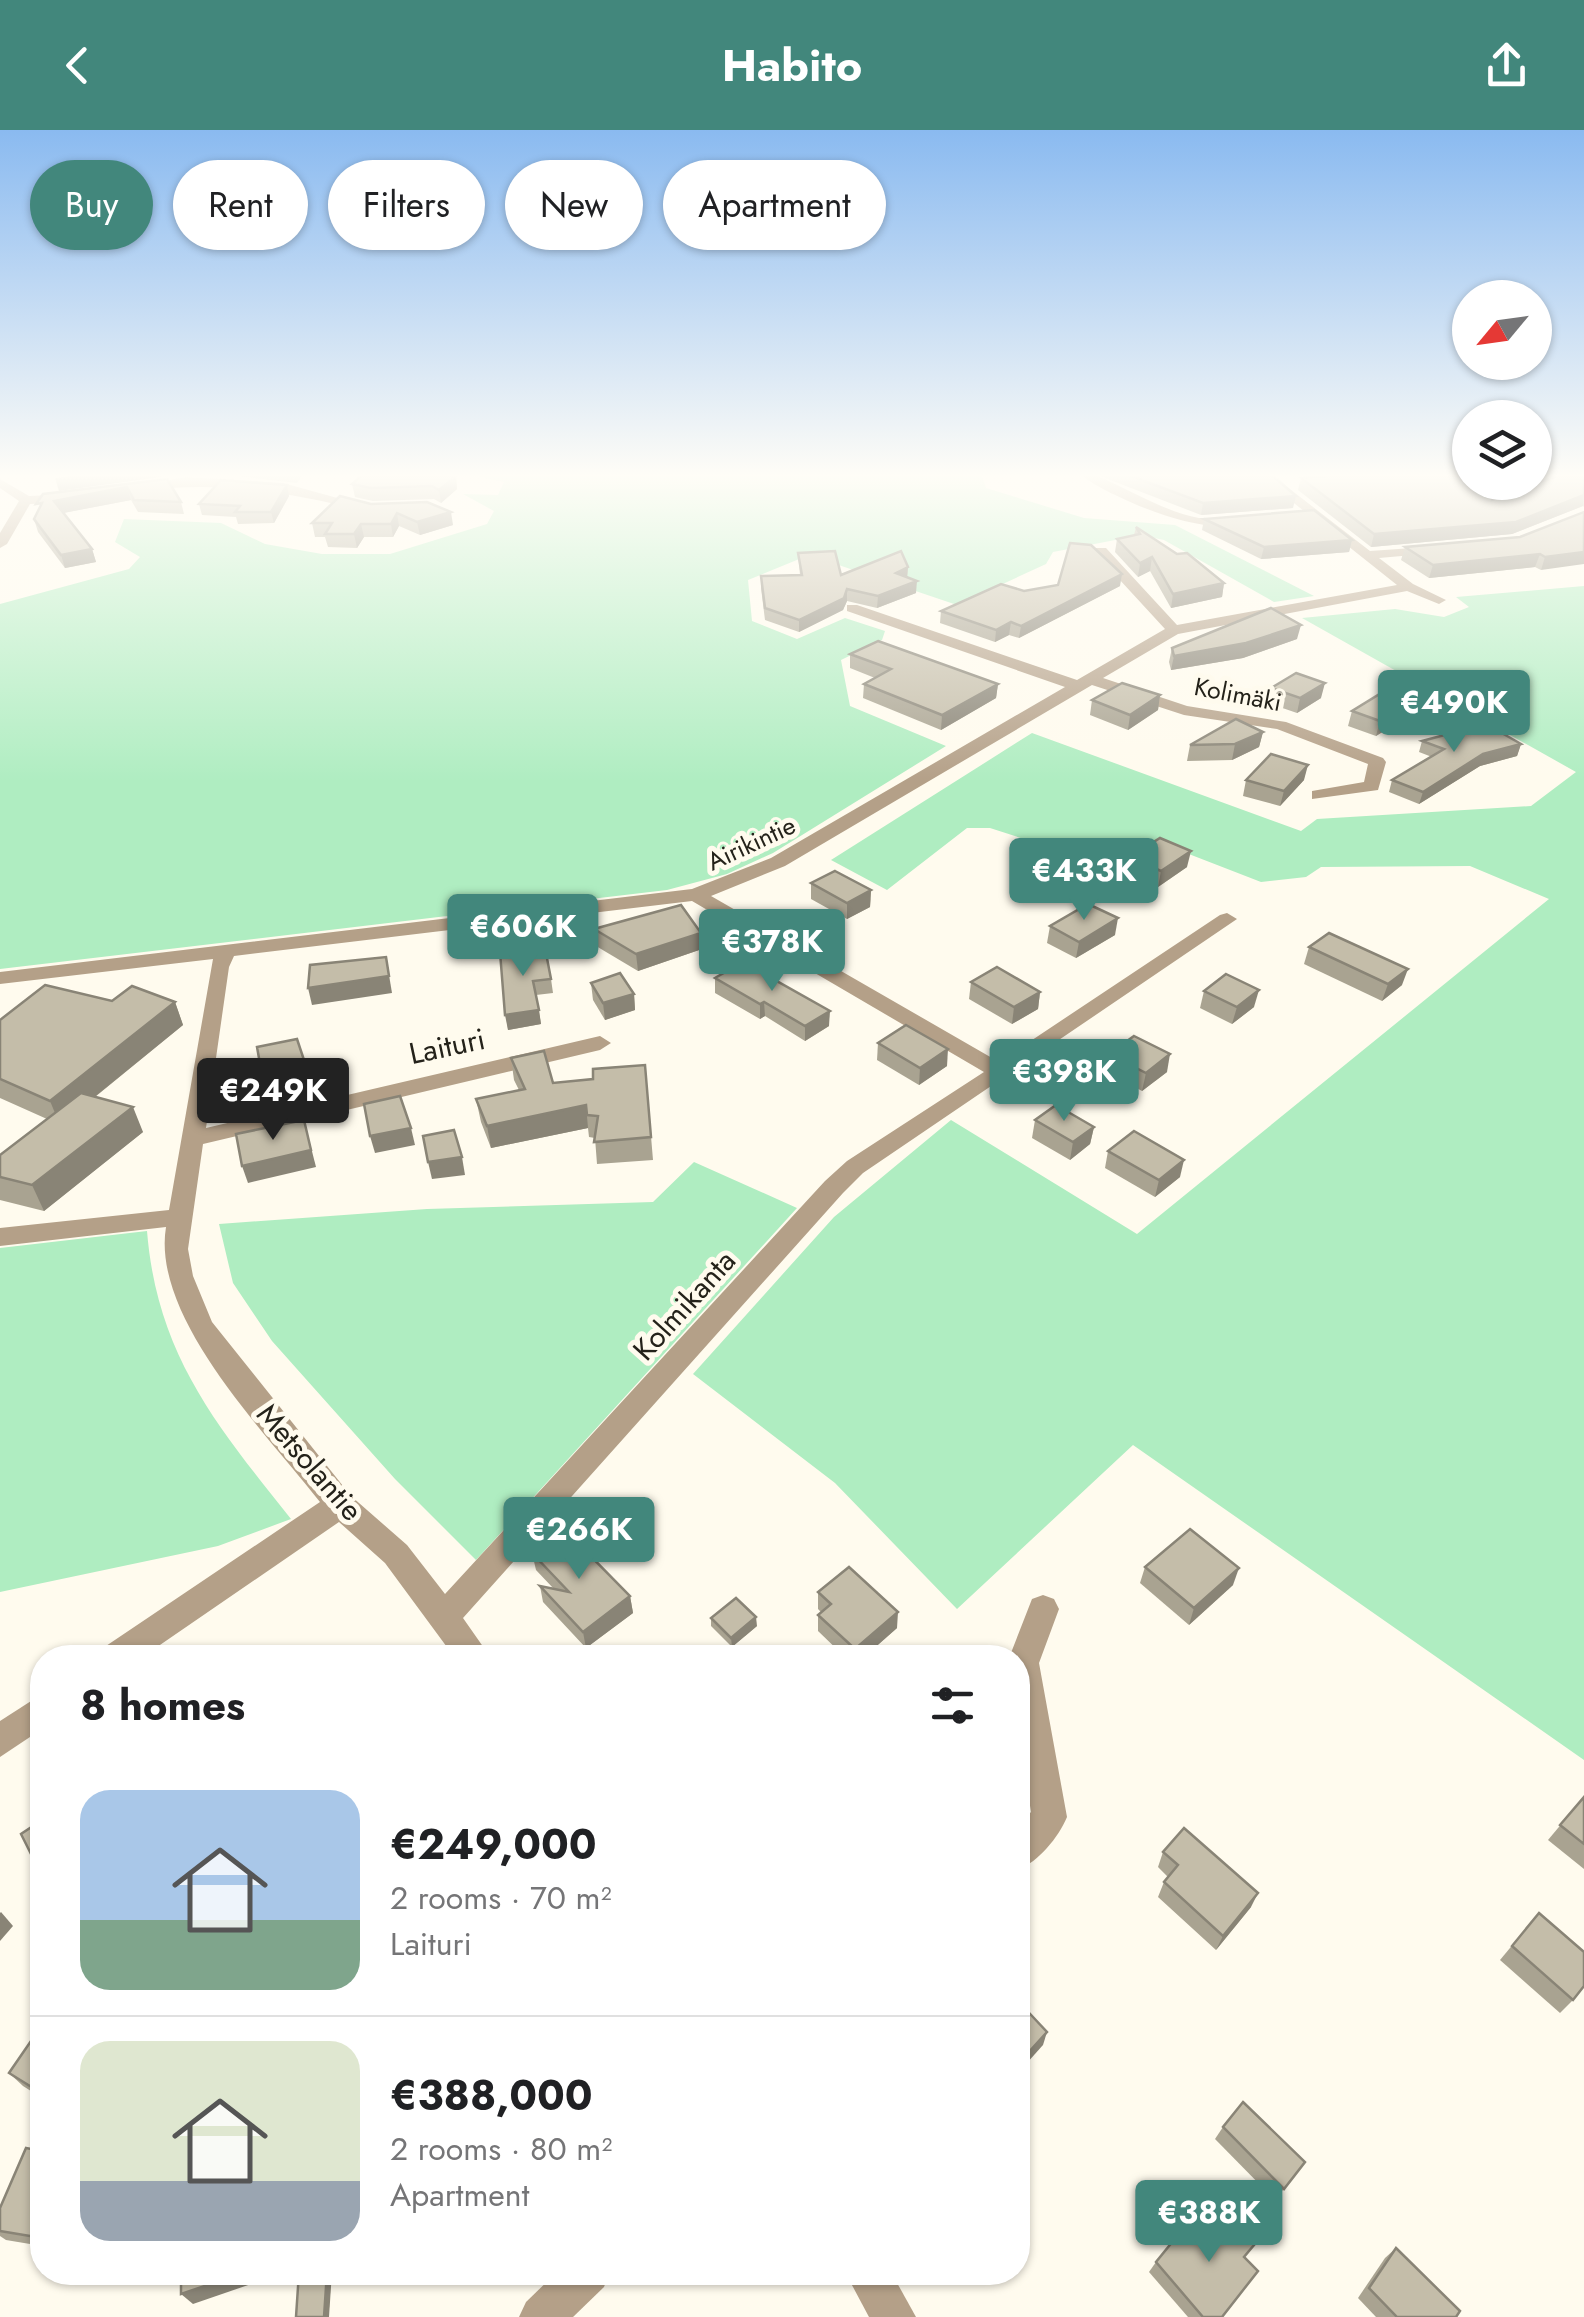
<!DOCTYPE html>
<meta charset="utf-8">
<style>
:root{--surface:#fff;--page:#f2f2f2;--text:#202124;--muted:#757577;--line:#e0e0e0;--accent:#42877c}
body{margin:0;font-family:Jost,sans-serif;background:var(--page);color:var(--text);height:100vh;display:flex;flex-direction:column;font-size:38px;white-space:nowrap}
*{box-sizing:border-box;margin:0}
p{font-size:32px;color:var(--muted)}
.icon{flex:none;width:55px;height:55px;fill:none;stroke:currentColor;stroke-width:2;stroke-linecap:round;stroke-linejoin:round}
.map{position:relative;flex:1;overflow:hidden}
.drawer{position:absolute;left:30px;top:1515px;width:1000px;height:640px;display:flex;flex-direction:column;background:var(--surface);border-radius:40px;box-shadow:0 2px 8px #0004}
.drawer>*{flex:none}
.top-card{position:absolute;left:30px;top:30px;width:1000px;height:90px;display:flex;gap:20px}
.needle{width:65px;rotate:241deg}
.controls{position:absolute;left:1452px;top:150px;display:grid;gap:20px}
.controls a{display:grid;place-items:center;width:100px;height:100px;border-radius:50%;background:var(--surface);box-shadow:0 2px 8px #0004;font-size:50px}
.price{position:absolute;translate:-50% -85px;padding:0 22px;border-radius:10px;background:var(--accent);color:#fff;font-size:32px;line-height:65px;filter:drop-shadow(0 2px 5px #0008)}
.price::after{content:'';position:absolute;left:50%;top:60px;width:30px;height:22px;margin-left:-15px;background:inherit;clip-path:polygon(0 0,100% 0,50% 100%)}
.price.current{background:#222;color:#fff}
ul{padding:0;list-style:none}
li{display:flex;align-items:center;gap:30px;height:250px;padding:0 50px}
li+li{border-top:2px solid var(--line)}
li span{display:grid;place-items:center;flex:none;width:280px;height:200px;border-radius:30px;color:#555}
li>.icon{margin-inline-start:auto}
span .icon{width:120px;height:120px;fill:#fffc;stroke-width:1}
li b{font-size:42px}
h2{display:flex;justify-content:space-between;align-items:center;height:120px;padding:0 50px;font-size:42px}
.chip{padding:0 35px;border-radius:45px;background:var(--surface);box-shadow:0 2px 8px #0004;font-size:35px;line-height:90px}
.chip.current{background:var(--accent);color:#fff}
header{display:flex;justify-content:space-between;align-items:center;height:130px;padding:0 50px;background:var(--accent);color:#fff;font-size:45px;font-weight:700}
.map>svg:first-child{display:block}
.green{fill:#afedc1}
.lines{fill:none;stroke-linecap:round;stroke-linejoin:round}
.minor{fill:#b4a088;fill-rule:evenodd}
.wall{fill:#a9a391}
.shaded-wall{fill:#898476}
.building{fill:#c4bda9;stroke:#898476;stroke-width:2.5}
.labels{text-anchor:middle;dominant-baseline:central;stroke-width:10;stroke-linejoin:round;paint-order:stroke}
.far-street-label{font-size:25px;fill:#24221a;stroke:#fffbee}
.street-label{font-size:30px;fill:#24221a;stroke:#fffbee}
</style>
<header><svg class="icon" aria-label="back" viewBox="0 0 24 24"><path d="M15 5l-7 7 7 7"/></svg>Habito<svg class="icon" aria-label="share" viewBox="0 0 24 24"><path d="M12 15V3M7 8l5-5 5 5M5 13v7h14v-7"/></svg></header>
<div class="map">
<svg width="1584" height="2187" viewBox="0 0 1584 2187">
<rect width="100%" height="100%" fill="#fffbee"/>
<!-- green -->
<g class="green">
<polygon points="476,346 982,346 986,358 1084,388 1175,395 1314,466 1274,472 1164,410 1141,405 1053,422 1046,434 957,475 809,425 748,450 752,491 797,509 845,488 885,501 882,510 841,530 850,576 946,616 773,723 727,744 667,760 0,839 0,474 129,439 140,427 115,412 124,389 221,393 265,414 322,424 390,424 487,394 494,381 463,364 498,365 504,352"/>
<polygon points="1584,456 1584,1630 1133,1315 957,1479 835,1353 693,1244 834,1087 951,990 1137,1104 1549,769 1470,736 1321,737 1306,747 1261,752 1163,714 1070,724 990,698 967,698 887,760 831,730 1032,603 1301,701 1317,689 1531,676 1576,642 1302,488 1395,479 1444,487 1469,477 1456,467"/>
<polygon points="694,1032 797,1078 476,1430 395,1349 272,1211 233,1153 219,1094 427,1079 653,1072"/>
<path d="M147,1101C157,1225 217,1296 291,1389L218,1416L0,1462V1118Z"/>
</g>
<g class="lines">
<!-- minor -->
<g class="minor">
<path d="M1082,346H1097C1129,359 1165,382 1199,388C1214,390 1233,384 1244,391C1211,411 1112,368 1082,346Z"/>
<path d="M1260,346H1273L1370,421L1441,416V422L1436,423L1379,428L1413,454L1446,470L1439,474L1407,461L1178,504L1103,548L1187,576L1286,592L1383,628L1386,632L1378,660L1312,669V661L1364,652L1368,634L1277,599L1184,585L1092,555L785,736L711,766L999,932L1220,785L1227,783L1237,789L863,1043L843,1063L463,1488L491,1528H455L385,1433L339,1392L141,1528H98L103,1518L320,1372C267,1304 151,1188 166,1097L0,1116V1098L169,1080L213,829L0,854V842L692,759L771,728L1065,557L847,481V475H857L1077,550L1165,499L1096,424V418H1106L1177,495L1397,455ZM692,771L984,942L847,1031L825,1051L445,1464L407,1415L351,1366L212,1192L193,1146L188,1119L203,1014L600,920L611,913L600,906L206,998L229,837L234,826Z"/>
<path d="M186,347L283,353L370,377L364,381C286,361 219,351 138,361L132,357Z"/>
<polygon points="0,349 29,366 74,364 80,368 74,372 30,374 7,414 0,418 0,403 19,371 0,358"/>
<path d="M1043,1465L1054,1469L1059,1479L1039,1533L1067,1687C1058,1708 1039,1731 1018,1740V1696L1031,1682L1018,1600V1528H1009L1032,1469Z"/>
<polygon points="42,1564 42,1599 0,1627 0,1591"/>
<polygon points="557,2142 610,2142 604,2157 573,2187 519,2187 526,2172"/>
<polygon points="845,2142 891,2142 916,2187 869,2187"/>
</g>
</g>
<!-- wall -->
<g class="wall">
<polygon points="237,346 302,346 297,353"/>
<polygon points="456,346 457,359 441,373 434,369 373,371 355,367 352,354"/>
<polygon points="1100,346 1273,346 1293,378 1201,385"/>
<polygon points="1584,346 1584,377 1583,376 1512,404 1371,417 1298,360 1301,348 1492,370"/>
<polygon points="167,349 181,372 184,384 138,382 131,370 63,383 92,419 96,432 65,438 38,402 34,389 38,381"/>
<polygon points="287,355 289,366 274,393 238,394 236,387 202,385 199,374"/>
<polygon points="340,366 453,395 420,405 399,396 393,407 364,407 357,418 328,417 325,407 315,407 312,393"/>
<polygon points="1584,382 1541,440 1535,437 1429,448 1401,430 1405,417 1520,407"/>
<polygon points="1204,389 1352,410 1349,422 1261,429 1202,400"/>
<polygon points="1136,397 1224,453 1222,467 1171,478 1150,441 1138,447 1115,422 1117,409 1134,405"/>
<polygon points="798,423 841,445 908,437 907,447 916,463 877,478 847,471 843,480 799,502 765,490 761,458 761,446 800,445"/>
<polygon points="1120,456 1019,508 1009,505 995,512 940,493 941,481 1024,461"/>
<polygon points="1297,509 1243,528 1171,540 1169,532 1172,518"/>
<polygon points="850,524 998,554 996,568 941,600 863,568 864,554 875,548 850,538"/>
<polygon points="1271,558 1321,568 1297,583 1268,573"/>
<polygon points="1160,565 1158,580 1128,600 1090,585 1092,570"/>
<polygon points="1411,572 1406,587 1376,606 1348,596 1352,581"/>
<polygon points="1263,602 1259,617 1232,630 1187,631 1190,615"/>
<polygon points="1422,611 1521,614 1517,626 1480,636 1419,674 1389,662 1392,650 1432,627 1419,622"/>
<polygon points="1246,650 1304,650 1280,676 1243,666"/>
<polygon points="1130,727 1187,737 1158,757 1127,743"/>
<polygon points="811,753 871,760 870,777 847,789 811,769"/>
<polygon points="1050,796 1115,805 1076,828 1047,813"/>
<polygon points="594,799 701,803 702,819 638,841 596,816"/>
<polygon points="1309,817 1402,855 1382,871 1304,834"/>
<polygon points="500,822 551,849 553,863 536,865 541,894 508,900"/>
<polygon points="715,848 829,896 805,911 765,886 760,889 715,863"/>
<polygon points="971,852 1040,862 1038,879 1012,894 969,869"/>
<polygon points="591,853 634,864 635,880 605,890 593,870"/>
<polygon points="1204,861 1254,877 1232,894 1200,878"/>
<polygon points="112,871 175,872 183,895 95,967 143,1002 44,1081 0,1070 0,1025 47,989 0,968 0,890"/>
<polygon points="878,913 947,936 919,955 877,930"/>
<polygon points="1109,924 1167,942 1142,961 1106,941"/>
<polygon points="511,928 553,953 593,949 645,935 653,1030 597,1034 595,1008 589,1007 588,998 491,1018 481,992 476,969 519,960 514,950"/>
<polygon points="1035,990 1094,997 1090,1014 1070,1030 1032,1008"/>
<polygon points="1108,1021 1180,1047 1155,1067 1105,1038"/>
<polygon points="532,1423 630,1466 633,1483 586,1518 543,1472 540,1456 553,1458 536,1440"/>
<polygon points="1145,1437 1233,1455 1189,1495 1140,1453"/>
<polygon points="818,1462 897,1498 863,1528 846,1528 818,1501 818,1485 821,1482 818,1479"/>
<polygon points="711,1488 757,1496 732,1517 711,1496"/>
<polygon points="1584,1667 1584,1739 1548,1710"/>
<polygon points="1163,1722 1251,1777 1216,1820 1158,1767 1164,1752 1168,1747 1158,1737"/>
<polygon points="1539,1783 1573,1870 1560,1883 1500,1830"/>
<polygon points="42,1895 42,1968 23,1956 9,1943"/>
<polygon points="1223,1997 1305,2032 1275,2070 1215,2009"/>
<polygon points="42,2021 42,2116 6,2110 0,2106 0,2078"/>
<polygon points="1396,2118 1456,2187 1376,2187 1358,2168 1385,2128"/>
<polygon points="1244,2127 1222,2187 1188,2187 1149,2142 1156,2132"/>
</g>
<!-- shaded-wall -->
<g class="shaded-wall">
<polygon points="74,346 161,346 161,347 59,361 55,348"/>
<polygon points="456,346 457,359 441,373 439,360"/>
<polygon points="287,355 289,366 274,393 271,382"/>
<polygon points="127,357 131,370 58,384 54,371"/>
<polygon points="1584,365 1583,376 1512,404 1371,417 1374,404"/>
<polygon points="1296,366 1293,378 1201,385 1203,373"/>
<polygon points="451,382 453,395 420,405 417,392"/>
<polygon points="397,383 399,396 393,407 391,394"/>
<polygon points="361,394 364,407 357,418 354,404"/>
<polygon points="1352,410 1349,422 1261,429 1264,417"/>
<polygon points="92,419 96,432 65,438 61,425"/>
<polygon points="1584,422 1584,434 1541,440 1545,427"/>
<polygon points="1540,424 1535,437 1429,448 1433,435"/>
<polygon points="1152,427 1150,441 1138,447 1140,433"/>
<polygon points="908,437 907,449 896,443"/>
<polygon points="1122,444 1120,456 1019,508 1021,496"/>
<polygon points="917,451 916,463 877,478 878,466"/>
<polygon points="1224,453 1222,467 1171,478 1173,464"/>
<polygon points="847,459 847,471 843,480 799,502 799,490"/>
<polygon points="1011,492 1009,505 995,512 996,500"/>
<polygon points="1301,495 1297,509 1243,528 1171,540 1174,526"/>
<polygon points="1325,553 1321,568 1297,583 1300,568"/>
<polygon points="998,554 996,568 941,600 942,585"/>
<polygon points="1160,565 1158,580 1128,600 1130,585"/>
<polygon points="1411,572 1406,587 1376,606 1380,591"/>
<polygon points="1263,602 1259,617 1232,630 1235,614"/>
<polygon points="1521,614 1517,626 1480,636 1419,674 1423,662 1483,624"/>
<polygon points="1308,635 1304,650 1280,676 1284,661"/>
<polygon points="1191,721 1187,737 1158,757 1161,741"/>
<polygon points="871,760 870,777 847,789 847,773"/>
<polygon points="1118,788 1115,805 1076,828 1079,812"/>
<polygon points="701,803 702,819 638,841 636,824"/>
<polygon points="386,827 392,863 312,875 308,858"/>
<polygon points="1408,839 1402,855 1382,871 1388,854"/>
<polygon points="1259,860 1254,877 1232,894 1237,877"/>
<polygon points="1040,862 1038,879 1012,894 1014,877"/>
<polygon points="634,864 635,880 605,890 603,873"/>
<polygon points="175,872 183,895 60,995 50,971"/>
<polygon points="764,872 765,886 760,889 760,874"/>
<polygon points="539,880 541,894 508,900 505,885"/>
<polygon points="830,881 829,896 805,911 805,896"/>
<polygon points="948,919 947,936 919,955 920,938"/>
<polygon points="1170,924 1167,942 1142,961 1146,943"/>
<polygon points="306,936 311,953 267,962 262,945"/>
<polygon points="586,975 588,998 491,1018 487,996"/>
<polygon points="133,977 143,1002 44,1081 32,1055"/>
<polygon points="304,990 316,1037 248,1053 242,1036"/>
<polygon points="1094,997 1090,1014 1070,1030 1073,1012"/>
<polygon points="411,998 415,1015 375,1023 370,1006"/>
<polygon points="462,1027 465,1045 432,1049 428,1032"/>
<polygon points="1184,1030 1180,1047 1155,1067 1159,1050"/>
<polygon points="1239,1438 1233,1455 1189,1495 1194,1478"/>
<polygon points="630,1466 633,1483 586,1518 583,1502"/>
<polygon points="898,1482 897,1498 863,1528 855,1528 855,1519"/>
<polygon points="756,1487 757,1496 732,1517 731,1508"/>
<polygon points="1258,1763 1251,1777 1216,1820 1223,1806"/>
<polygon points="1,1782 13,1796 0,1811 0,1783"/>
<polygon points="1047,1902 1043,1915 1018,1943 1018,1934"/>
<polygon points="243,2142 253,2142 254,2153 193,2174 181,2164"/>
<polygon points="327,2142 332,2142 329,2187 324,2187"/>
</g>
<!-- building -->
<g class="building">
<polygon points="361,346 456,346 439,360 432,356 371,358 352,354"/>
<polygon points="1131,346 1273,346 1296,366 1203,373"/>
<polygon points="1329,346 1470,346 1470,352 1495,352 1492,370 1557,346 1584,346 1584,365 1516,392 1374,404 1301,348"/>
<polygon points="167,349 181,372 134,370 127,357 54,371 92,419 61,425 34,389 42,373 36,374 43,364"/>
<polygon points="221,350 287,355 271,382 235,382 240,376 199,374"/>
<polygon points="340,366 371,374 427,372 451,382 417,392 397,383 391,394 361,394 354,404 325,404 332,393 312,393"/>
<polygon points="1314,380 1352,410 1264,417 1204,389"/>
<polygon points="1584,382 1584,422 1545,427 1540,424 1433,435 1405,417 1520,407"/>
<polygon points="1136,397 1177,424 1187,423 1224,453 1173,464 1152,427 1140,433 1117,409 1140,404"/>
<polygon points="1070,413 1091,415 1122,444 1021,496 1011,492 996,500 941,481 1001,454 1024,461 1058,455"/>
<polygon points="835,421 841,445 901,421 908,437 896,443 917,451 878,466 847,459 844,468 799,490 765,478 761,446 802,445 798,423"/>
<polygon points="1271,478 1301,495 1246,513 1174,526 1172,518"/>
<polygon points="878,511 998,554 942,585 864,554 891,539 850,524"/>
<polygon points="1296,543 1325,553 1300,568 1271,558"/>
<polygon points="1122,553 1160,565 1130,585 1092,570"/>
<polygon points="1383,562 1411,572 1380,591 1352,581"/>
<polygon points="1236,589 1263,602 1235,614 1190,615"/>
<polygon points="1486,594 1521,614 1483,624 1423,662 1392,650 1444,619 1422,611"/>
<polygon points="1271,624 1308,635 1284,661 1246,650"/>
<polygon points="1160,708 1191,721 1161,741 1130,727"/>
<polygon points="835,741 871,760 847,773 811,753"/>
<polygon points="1088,774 1118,788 1079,812 1050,796"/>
<polygon points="681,775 701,803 636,824 594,799"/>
<polygon points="1329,803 1408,839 1388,854 1309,817"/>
<polygon points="545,818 551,849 533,851 539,880 505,885 500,822"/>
<polygon points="386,827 389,846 308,858 310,835"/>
<polygon points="743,832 830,881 805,896 764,872 760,874 715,848"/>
<polygon points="997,837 1040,862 1014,877 971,852"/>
<polygon points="620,843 634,864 603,873 591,853"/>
<polygon points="1226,844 1259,860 1237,877 1204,861"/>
<polygon points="45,855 112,871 132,856 175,872 50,971 0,949 0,890"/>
<polygon points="906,895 948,919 920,938 878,913"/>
<polygon points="1134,906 1170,924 1146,943 1109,924"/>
<polygon points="297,909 306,936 262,945 257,917"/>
<polygon points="544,921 553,953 593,949 593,939 645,935 651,1007 594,1012 598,986 587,985 586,975 487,996 476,969 525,959 511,928"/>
<polygon points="81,963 133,977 32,1055 0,1047 0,1025"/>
<polygon points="400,966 411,998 370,1006 364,974"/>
<polygon points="1056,975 1094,997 1073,1012 1035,990"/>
<polygon points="304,990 311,1020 242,1036 236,1004"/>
<polygon points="454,1000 462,1027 428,1032 423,1006"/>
<polygon points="1134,1001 1184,1030 1159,1050 1108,1021"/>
<polygon points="1190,1399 1239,1438 1194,1478 1145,1437"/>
<polygon points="565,1400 630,1466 583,1502 540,1456 569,1462 532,1423"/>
<polygon points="849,1437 898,1482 855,1519 818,1485 831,1474 818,1462"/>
<polygon points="736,1468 756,1487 731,1508 711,1488"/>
<polygon points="1584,1667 1584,1714 1560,1695"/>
<polygon points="42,1690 42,1733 37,1736 21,1704"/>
<polygon points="1184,1698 1258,1763 1223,1806 1164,1752 1178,1735 1163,1722"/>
<polygon points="1539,1783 1584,1822 1584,1856 1573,1870 1512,1816"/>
<polygon points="1018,1871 1047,1902 1018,1934"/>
<polygon points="42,1895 42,1956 38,1961 9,1943"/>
<polygon points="1243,1972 1305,2032 1284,2059 1223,1997"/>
<polygon points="26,2018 42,2021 42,2108 0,2101 0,2078"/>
<polygon points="1200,2078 1224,2103 1233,2092 1254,2115 1244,2127 1258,2141 1222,2187 1203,2187 1156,2132"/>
<polygon points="1396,2118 1460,2181 1456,2187 1397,2187 1369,2158"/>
<polygon points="181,2142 243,2142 243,2143 181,2164"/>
<polygon points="299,2142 327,2142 324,2187 296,2187"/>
</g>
<!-- sky -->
<linearGradient id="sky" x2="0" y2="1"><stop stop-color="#8abaf0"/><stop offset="0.53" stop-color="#fffdf7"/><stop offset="1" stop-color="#fffdf7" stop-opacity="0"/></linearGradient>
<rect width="1584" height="652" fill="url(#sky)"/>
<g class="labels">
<!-- far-street labels -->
<g class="far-street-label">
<text transform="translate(1238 564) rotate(11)">Kolimäki</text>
<text transform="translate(751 713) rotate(-25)">Airikintie</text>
</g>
<!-- street labels -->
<g class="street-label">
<text transform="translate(447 916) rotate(-12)">Laituri</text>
<text transform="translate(684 1175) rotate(-48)">Kolmikanta</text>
<text transform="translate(310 1332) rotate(49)">Metsolantie</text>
</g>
</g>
</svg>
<div class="controls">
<a><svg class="needle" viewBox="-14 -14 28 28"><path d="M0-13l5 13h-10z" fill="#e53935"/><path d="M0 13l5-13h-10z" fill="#757577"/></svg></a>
<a><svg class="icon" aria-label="layers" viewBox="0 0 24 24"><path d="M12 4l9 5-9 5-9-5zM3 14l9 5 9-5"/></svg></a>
</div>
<b class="price" style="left:1454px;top:625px">€490K</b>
<b class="price" style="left:1084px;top:793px">€433K</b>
<b class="price" style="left:523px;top:849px">€606K</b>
<b class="price" style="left:772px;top:864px">€378K</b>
<b class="price" style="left:1064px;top:994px">€398K</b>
<b class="price current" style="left:273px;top:1013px">€249K</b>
<b class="price" style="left:579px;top:1452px">€266K</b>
<b class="price" style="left:1209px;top:2135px">€388K</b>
<div class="top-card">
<a class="chip current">Buy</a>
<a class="chip">Rent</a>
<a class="chip">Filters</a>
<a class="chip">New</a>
<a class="chip">Apartment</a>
</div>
<section class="drawer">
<h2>8 homes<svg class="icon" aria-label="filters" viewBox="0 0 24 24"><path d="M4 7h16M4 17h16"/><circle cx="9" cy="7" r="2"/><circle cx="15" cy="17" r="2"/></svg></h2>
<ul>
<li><span style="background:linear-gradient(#a9c7e8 65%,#7fa58c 0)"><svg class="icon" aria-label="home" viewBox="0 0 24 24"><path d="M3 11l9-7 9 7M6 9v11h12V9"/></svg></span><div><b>€249,000</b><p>2 rooms · 70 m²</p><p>Laituri</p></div></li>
<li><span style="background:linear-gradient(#dfe7d0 70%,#9aa5b1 0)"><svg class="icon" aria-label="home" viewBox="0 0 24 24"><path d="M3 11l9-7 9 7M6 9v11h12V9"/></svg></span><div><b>€388,000</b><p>2 rooms · 80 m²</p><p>Apartment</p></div></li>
</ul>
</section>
</div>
